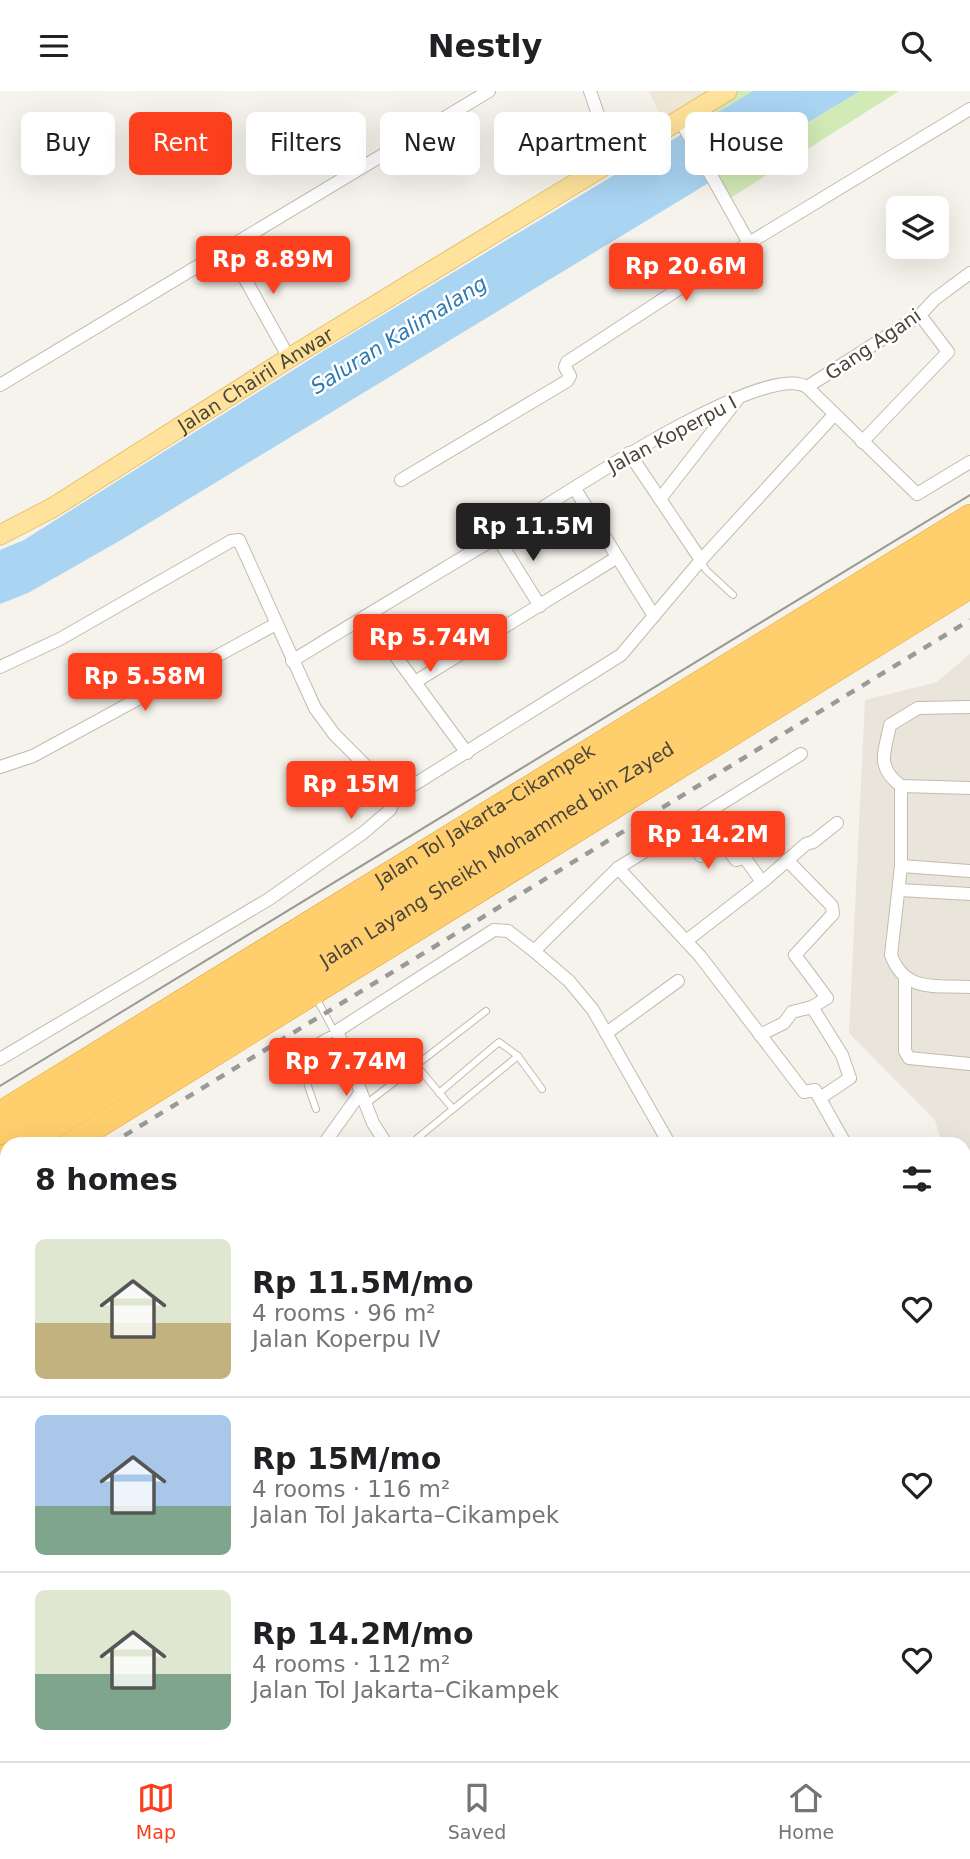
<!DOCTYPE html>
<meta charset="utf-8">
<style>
:root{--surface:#fff;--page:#f2f2f2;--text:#202124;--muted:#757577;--line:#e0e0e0;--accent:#fc3f1d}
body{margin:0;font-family:"DejaVu Sans",sans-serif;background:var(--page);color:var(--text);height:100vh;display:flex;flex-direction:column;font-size:26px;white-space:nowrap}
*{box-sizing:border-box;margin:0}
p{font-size:23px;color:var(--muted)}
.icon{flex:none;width:38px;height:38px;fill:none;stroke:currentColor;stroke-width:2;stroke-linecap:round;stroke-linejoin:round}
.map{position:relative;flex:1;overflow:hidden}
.drawer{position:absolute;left:0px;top:1046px;width:971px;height:625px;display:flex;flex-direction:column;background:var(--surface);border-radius:21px 21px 0 0;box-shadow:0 7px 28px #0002}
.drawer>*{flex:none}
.guide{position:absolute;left:21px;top:21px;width:929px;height:63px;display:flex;gap:14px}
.controls{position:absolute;left:886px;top:105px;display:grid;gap:14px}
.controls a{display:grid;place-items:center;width:63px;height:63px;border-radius:10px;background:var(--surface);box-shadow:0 7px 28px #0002;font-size:35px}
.price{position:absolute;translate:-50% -60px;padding:0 16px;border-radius:7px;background:var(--accent);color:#fff;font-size:23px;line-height:46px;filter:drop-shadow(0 2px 4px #0008)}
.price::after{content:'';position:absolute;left:50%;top:42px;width:21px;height:16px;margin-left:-10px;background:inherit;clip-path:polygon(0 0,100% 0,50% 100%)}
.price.current{background:#222;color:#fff}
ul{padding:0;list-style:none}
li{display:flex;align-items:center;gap:21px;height:175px;padding:0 35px}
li+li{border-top:2px solid var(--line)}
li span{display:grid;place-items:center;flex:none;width:196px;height:140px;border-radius:10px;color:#555}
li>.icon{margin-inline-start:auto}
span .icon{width:84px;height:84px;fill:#fffc;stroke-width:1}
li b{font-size:30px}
h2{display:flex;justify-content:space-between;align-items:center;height:84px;padding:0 35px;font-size:30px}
.pill{padding:0 24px;border-radius:10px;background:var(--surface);box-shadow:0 7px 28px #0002;font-size:24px;line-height:63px}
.pill.current{background:var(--accent);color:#fff}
header{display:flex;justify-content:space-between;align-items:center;height:91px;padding:0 35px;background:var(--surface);font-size:32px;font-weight:700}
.tab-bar{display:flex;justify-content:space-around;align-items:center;height:98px;border-top:2px solid var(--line);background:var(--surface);font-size:19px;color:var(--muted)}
.tab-bar a{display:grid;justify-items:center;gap:4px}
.tab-bar .current{color:var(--accent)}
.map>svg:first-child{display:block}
.residential{fill:#eae5da}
.education{fill:#efe8d6}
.green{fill:#d2eab5}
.water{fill:#a9d4f2}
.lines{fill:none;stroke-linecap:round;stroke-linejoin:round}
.lane-casing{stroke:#c2bbae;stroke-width:8}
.street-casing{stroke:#c2bbae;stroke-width:14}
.primary-casing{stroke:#e6c16a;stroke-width:21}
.highway-casing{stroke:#e0a43c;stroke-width:24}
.lane{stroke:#fff;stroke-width:6}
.street{stroke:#fff;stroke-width:12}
.primary{stroke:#ffe39c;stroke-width:19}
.highway{stroke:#ffcf6e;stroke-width:23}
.tram{stroke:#9a9a9a;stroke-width:2}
.rail{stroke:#9a9a9a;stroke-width:4.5;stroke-dasharray:9 9;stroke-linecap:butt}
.primary-bridge-casing{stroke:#e6c16a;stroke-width:21;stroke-linecap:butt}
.primary-bridge{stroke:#ffe39c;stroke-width:19}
.labels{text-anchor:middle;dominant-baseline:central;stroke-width:5;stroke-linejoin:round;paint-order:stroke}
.street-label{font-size:19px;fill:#4b4439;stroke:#fff}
.water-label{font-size:21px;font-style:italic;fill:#2e7ab2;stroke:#fff}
</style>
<header><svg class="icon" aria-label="menu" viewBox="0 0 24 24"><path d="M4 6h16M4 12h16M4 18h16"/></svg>Nestly<svg class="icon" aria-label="search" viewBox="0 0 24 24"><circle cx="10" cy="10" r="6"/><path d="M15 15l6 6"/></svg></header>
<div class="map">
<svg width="970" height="1670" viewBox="0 0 970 1670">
<rect width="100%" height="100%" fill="#f6f3ec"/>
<!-- residential -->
<g class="residential">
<polygon points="970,563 970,1136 964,1130 964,1054 942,1053 935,1029 849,942 865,609 937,591"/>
<polygon points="4,1535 7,1542 7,1664 60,1664 62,1670 0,1670 0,1536"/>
</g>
<!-- education -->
<polygon class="education" points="649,0 708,0 662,28"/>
<!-- green -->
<g class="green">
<polygon points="727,0 753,0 687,40 682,33"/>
<polygon points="860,0 899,0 726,110 714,89"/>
</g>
<!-- water -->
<polygon class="water" points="753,0 860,0 121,449 28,502 0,513 0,459 24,449 325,259"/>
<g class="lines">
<!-- lane casing -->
<g class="lane-casing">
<g id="lane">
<polyline points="701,470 706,479 733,504"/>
<polyline points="315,905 334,940"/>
<polyline points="416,974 453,1018"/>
<polyline points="439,1002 499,951 518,965 542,998"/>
<polyline points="366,1013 486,920"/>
<path d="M316,1018C309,997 293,966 317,951C324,947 330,942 337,942"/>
<polyline points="409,1054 518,965"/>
<polyline points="964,1591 970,1587"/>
<polyline points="618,1664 624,1670"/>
<polyline points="774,1664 776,1670"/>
<polyline points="810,1670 816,1664"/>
</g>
</g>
<!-- street casing -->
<g class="street-casing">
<g id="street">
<polyline points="590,0 613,67"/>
<polyline points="679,27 749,152"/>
<polyline points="229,159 289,267"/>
<polyline points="0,294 489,0"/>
<polyline points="807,296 920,224 935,208 970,182"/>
<polyline points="862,351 948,261 920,224"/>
<polyline points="629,362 701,469"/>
<polyline points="401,389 567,290 570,285 565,276 567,271 749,152 970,18"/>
<polyline points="575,398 654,525"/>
<polyline points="660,408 737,309"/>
<polyline points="497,446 540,515"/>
<polyline points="366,525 467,662"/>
<path d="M292,570C360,528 429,487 497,446C544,417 763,267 807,296L917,403L970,371"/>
<polyline points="0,576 60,548 231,450 239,449 315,617 334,643 396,705"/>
<polyline points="415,591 616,467"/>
<path d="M970,616L918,617L890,634C885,661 875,675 901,695V775L891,864C905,902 935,894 970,896"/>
<polyline points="0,676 33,665 276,533"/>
<polyline points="901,695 970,697"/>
<polyline points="680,738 701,765 720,749 736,769 745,767 762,791"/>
<polyline points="901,775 970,780"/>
<polyline points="618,777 700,865 804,1001 815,999 846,1054"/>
<polyline points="900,799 970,803"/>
<polyline points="686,850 766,788 806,753 813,751 837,732"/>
<polyline points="534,860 618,777 801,663"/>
<polyline points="905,889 905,960 909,967 970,973"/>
<polyline points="812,916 842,964 850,987 820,1007"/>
<polyline points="608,941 678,890"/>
<polyline points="760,944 784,932 792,921 812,916 827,907 795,864 833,823 832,815 787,769"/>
<polyline points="0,968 269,808 363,742 390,719 396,705 621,564 701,469 833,325"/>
<polyline points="323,1054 361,1001"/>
<polyline points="387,1054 373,1032 337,940 494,839 508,840 534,860 569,890 593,919 670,1054"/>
<polyline points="964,1147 970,1145"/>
<polyline points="0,1181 7,1194"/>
<polyline points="964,1381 970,1383"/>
<polyline points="0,1568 7,1584"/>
<polyline points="37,1670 40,1664"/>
</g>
</g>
<!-- primary casing -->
<g class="primary-casing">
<g id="primary">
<path id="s1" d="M0,444L52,417L289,267L727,0"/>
<polyline points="206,1664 208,1670"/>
</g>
</g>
<!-- highway casing -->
<g class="highway-casing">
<g id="highway">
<path id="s2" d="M0,1022L970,425"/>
<polyline points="0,1042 354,828 970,447"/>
<path id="s3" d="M24,1054L970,472"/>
<polyline points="68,1054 970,496"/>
<polyline points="0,1068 7,1064"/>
</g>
</g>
<!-- lane -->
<use href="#lane" class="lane"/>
<!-- street -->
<use href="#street" class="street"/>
<!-- primary -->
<use href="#primary" class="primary"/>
<!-- highway -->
<use href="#highway" class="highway"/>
<!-- tram -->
<polyline class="tram" points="0,995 970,404"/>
<!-- rail -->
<g class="rail">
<polyline points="109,1054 970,529"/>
<polyline points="0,1132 7,1128"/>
</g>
<!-- primary-bridge casing -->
<g class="primary-bridge-casing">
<polyline id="primary-bridge" points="0,1090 7,1105"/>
</g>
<!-- primary-bridge -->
<use href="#primary-bridge" class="primary-bridge"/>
</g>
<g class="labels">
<!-- street labels -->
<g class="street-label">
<text transform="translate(873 253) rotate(-34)">Gang Agani</text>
<text stroke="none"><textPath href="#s1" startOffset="299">Jalan Chairil Anwar</textPath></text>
<text transform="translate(672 343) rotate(-28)">Jalan Koperpu I</text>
<text stroke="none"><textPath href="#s2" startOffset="569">Jalan Tol Jakarta–Cikampek</textPath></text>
<text stroke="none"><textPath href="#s3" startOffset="555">Jalan Layang Sheikh Mohammed bin Zayed</textPath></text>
</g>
<!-- water labels -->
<g class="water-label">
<text transform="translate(399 244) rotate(-32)">Saluran Kalimalang</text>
</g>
</g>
</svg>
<div class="controls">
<a><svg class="icon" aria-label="layers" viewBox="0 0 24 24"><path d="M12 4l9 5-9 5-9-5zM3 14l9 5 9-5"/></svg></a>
</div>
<b class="price" style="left:273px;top:205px">Rp 8.89M</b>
<b class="price" style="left:686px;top:212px">Rp 20.6M</b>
<b class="price current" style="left:533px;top:472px">Rp 11.5M</b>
<b class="price" style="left:430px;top:583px">Rp 5.74M</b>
<b class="price" style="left:145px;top:622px">Rp 5.58M</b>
<b class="price" style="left:351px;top:730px">Rp 15M</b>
<b class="price" style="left:708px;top:780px">Rp 14.2M</b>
<b class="price" style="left:346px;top:1007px">Rp 7.74M</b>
<div class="guide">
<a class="pill">Buy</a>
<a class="pill current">Rent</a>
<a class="pill">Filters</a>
<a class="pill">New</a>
<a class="pill">Apartment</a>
<a class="pill">House</a>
</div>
<section class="drawer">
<h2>8 homes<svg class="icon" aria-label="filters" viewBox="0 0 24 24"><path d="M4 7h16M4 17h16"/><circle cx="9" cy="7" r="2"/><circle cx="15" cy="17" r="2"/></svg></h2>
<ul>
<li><span style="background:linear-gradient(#dfe7d0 60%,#c2b280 0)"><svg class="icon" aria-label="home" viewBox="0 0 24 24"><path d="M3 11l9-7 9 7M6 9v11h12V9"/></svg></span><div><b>Rp 11.5M/mo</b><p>4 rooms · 96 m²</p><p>Jalan Koperpu IV</p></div><svg class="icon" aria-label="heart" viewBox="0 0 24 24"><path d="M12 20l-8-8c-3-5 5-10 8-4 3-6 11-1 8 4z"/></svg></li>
<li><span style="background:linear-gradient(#a9c7e8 65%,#7fa58c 0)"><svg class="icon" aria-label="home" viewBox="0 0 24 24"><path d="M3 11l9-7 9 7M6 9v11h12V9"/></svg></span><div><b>Rp 15M/mo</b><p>4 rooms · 116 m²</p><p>Jalan Tol Jakarta–Cikampek</p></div><svg class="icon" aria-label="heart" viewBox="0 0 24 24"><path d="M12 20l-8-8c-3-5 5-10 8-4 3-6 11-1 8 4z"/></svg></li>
<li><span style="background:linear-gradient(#dfe7d0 60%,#7fa58c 0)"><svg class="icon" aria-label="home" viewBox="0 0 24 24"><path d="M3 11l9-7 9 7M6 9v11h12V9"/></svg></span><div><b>Rp 14.2M/mo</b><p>4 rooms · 112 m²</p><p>Jalan Tol Jakarta–Cikampek</p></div><svg class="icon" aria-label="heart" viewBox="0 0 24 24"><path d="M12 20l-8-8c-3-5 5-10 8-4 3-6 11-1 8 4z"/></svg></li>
</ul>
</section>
</div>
<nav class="tab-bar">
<a class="current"><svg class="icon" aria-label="map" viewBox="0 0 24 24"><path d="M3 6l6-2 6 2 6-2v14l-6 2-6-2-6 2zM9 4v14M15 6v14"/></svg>Map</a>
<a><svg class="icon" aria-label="saved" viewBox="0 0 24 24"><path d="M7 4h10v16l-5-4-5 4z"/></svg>Saved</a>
<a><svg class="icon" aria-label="home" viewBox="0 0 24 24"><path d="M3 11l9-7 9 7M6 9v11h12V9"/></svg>Home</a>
</nav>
